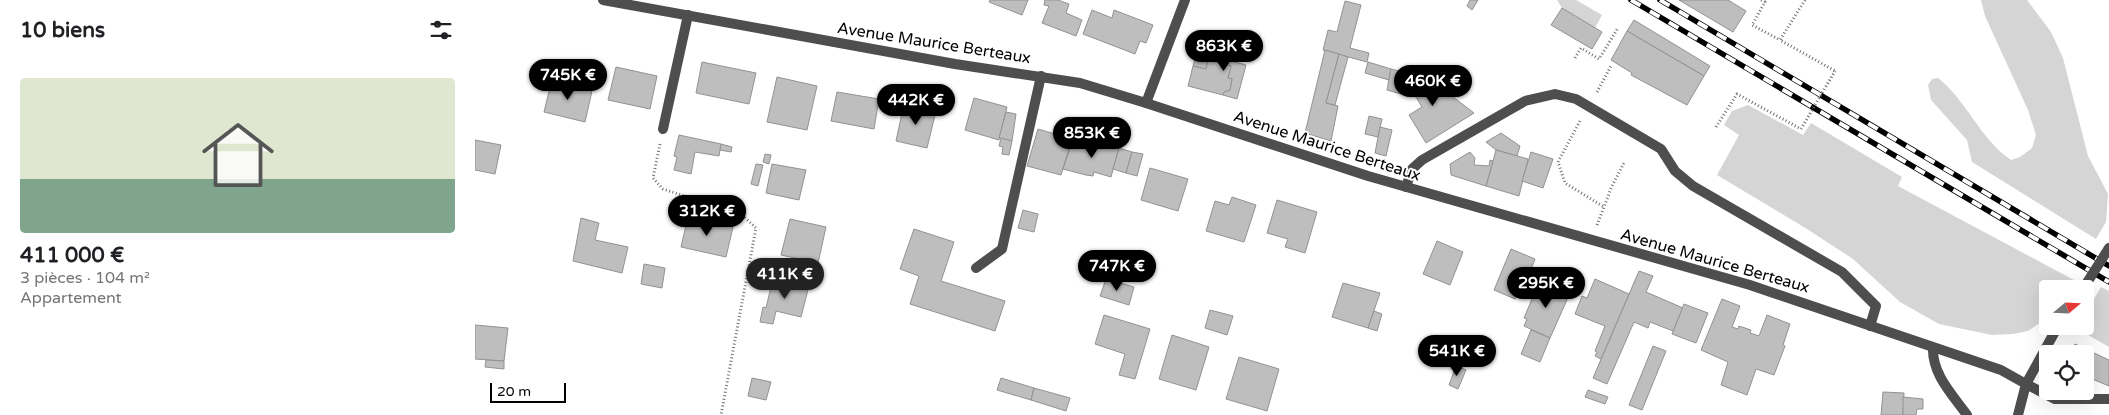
<!DOCTYPE html>
<html lang="fr">
<meta charset="utf-8">
<style>
:root{--surface:#fff;--page:#f2f2f2;--text:#202124;--muted:#757577;--line:#e0e0e0;--accent:#000}
body{margin:0;font-family:"Varela Round",sans-serif;background:var(--page);color:var(--text);height:100vh;display:flex;flex-direction:column;font-size:19px;white-space:nowrap}
*{box-sizing:border-box;margin:0}
p{font-size:16px;color:var(--muted)}
.icon{flex:none;width:28px;height:28px;fill:none;stroke:currentColor;stroke-width:2;stroke-linecap:round;stroke-linejoin:round}
.map{position:relative;flex:1;overflow:hidden}
.details{display:flex;flex-direction:column;background:var(--surface);width:475px}
.details>*{flex:none}
.needle{width:32px;rotate:71deg}
.controls{position:absolute;left:1564px;top:280px;display:grid;gap:10px}
.controls a{display:grid;place-items:center;width:55px;height:55px;border-radius:5px;background:var(--surface);box-shadow:0 5px 20px #0002;font-size:25px}
.scale{position:absolute;left:15px;bottom:12px;width:76px;box-sizing:border-box;padding-left:5px;border:2px solid #000;border-top:0;font-size:14px;line-height:18px;white-space:nowrap;color:#000;-webkit-text-stroke:4px #fff;paint-order:stroke}
.price{position:absolute;translate:-50% -42px;padding:0 11px;border-radius:18px;background:var(--accent);color:#fff;font-size:16px;line-height:32px;filter:drop-shadow(0 1px 2px #0008)}
.price::after{content:'';position:absolute;left:50%;top:30px;width:15px;height:11px;margin-left:-8px;background:inherit;clip-path:polygon(0 0,100% 0,50% 100%)}
.price.on{background:#222;color:#fff}
ul{padding:0;list-style:none}
li{display:grid;align-content:center;gap:10px;height:265px;padding:0 20px}
li+li{border-top:1px solid var(--line)}
li span{display:grid;place-items:center;height:155px;border-radius:5px;color:#555}
li>.icon{margin-inline-start:auto}
span .icon{width:90px;height:90px;fill:#fffc;stroke-width:1}
li b{font-size:21px}
h2{display:flex;justify-content:space-between;align-items:center;height:60px;padding:0 20px;font-size:21px}
main{display:flex;flex:1;min-height:0}
.map>svg:first-child{display:block}
.green{fill:#d5d5d5}
.building{fill:#bebebe;stroke:#929292}
.lines{fill:none;stroke-linecap:round;stroke-linejoin:round}
.path{stroke:#707070;stroke-width:3;stroke-dasharray:1 2.5;stroke-linecap:butt}
.lane{stroke:#4e4e4e;stroke-width:10}
.street{stroke:#4e4e4e;stroke-width:10}
.rail-casing{stroke:#000;stroke-width:5.5}
.rail{stroke:#fff;stroke-width:4;stroke-dasharray:11;stroke-linecap:butt}
.path-bridge{stroke:#707070;stroke-width:3;stroke-dasharray:1 2.5;stroke-linecap:butt}
.street-bridge{stroke:#4e4e4e;stroke-width:10}
.labels{text-anchor:middle;dominant-baseline:central;stroke-width:4;stroke-linejoin:round;paint-order:stroke}
.street-label{font-size:16px;fill:#000;stroke:#fff}
</style>
<main>
<section class="details">
<h2>10 biens<svg class="icon" aria-label="filters" viewBox="0 0 24 24"><path d="M4 7h16M4 17h16"/><circle cx="9" cy="7" r="2"/><circle cx="15" cy="17" r="2"/></svg></h2>
<ul>
<li><span style="background:linear-gradient(#dfe7d0 65%,#7fa58c 0)"><svg class="icon" aria-label="home" viewBox="0 0 24 24"><path d="M3 11l9-7 9 7M6 9v11h12V9"/></svg></span><div><b>411 000 €</b><p>3 pièces · 104 m²</p><p>Appartement</p></div></li>
</ul>
</section>
<div class="map">
<svg width="1634" height="415" viewBox="0 0 1634 415">
<rect width="100%" height="100%" fill="#fff"/>
<!-- green -->
<g class="green">
<polygon points="1082,0 1101,0 1127,15 1120,28 1087,8"/>
<path d="M1506,0H1552L1576,32L1588,58L1613,156L1633,194L1631,222L1621,239L1497,162L1492,140L1456,100L1453,85L1457,79L1463,78C1492,101 1505,139 1536,160L1545,157L1557,148L1561,135L1553,110L1510,16Z"/>
<polygon points="1273,105 1328,135 1336,123 1427,177 1423,186 1599,280 1593,289 1572,289 1572,318 1553,331 1538,334 1517,335 1464,324 1425,302 1378,259 1332,229 1242,175 1264,135 1249,125 1257,111"/>
<path d="M1626,287L1634,291V347L1606,331L1608,326H1610C1610,312 1619,299 1626,287Z"/>
</g>
<!-- building -->
<g class="building">
<polygon points="515,0 553,0 547,15 514,2"/>
<polygon points="570,0 583,0 594,4 591,13 607,20 601,36 567,23 574,6 569,5"/>
<polygon points="995,0 1003,0 997,10 992,6"/>
<polygon points="1204,0 1253,0 1271,11 1258,32"/>
<polygon points="870,1 886,5 875,48 894,53 892,62 848,50 853,30 862,32"/>
<polygon points="1087,8 1127,32 1117,49 1076,25"/>
<polygon points="617,10 637,18 639,10 678,25 671,43 665,41 660,54 608,34"/>
<polygon points="1159,20 1235,66 1229,76 1152,31"/>
<polygon points="1152,31 1229,76 1212,105 1156,75 1157,73 1136,60"/>
<polygon points="850,50 864,54 851,103 863,106 856,141 830,133"/>
<polygon points="722,52 771,65 762,99 748,95 749,92 755,90 757,79 753,78 756,66 733,60 731,69 718,66"/>
<polygon points="864,54 873,57 860,105 851,103"/>
<polygon points="733,60 756,66 753,78 757,79 755,90 749,92 748,95 713,86 718,66 731,69"/>
<polygon points="227,62 281,73 274,104 221,93"/>
<polygon points="893,62 916,69 914,80 890,73"/>
<polygon points="141,67 182,76 175,109 133,100"/>
<polygon points="916,69 932,73 926,94 912,90"/>
<polygon points="932,73 956,80 999,113 951,143 934,115 947,107 941,97 926,94"/>
<polygon points="302,77 342,86 332,130 292,122"/>
<polygon points="77,79 93,82 93,86 117,91 110,122 69,112"/>
<polygon points="362,92 404,99 399,129 356,121"/>
<polygon points="499,98 532,107 524,140 490,130"/>
<polygon points="429,104 461,111 452,148 421,141"/>
<polygon points="531,112 541,114 537,141 524,138"/>
<polygon points="894,116 907,119 903,137 890,134"/>
<polygon points="905,127 917,130 911,156 900,153"/>
<polygon points="563,129 597,139 586,175 552,166"/>
<polygon points="1026,133 1045,146 1042,156 1021,150 1011,142"/>
<polygon points="204,135 246,144 244,156 220,152 216,174 199,170 202,157 199,156"/>
<polygon points="608,137 628,143 627,148 607,142"/>
<polygon points="526,138 537,141 534,155 527,154 528,147 524,146"/>
<polygon points="0,140 26,145 20,174 0,170"/>
<polygon points="607,142 627,148 628,143 644,148 636,177 619,172 618,176 611,175 588,169 596,145 605,147"/>
<polygon points="246,144 257,147 256,152 245,150"/>
<polygon points="644,148 657,152 651,173 638,169"/>
<polygon points="1021,150 1053,159 1044,196 1011,186"/>
<polygon points="657,152 668,154 662,176 651,173"/>
<polygon points="995,152 1000,158 999,165 1014,166 1015,160 1018,161 1011,186 976,175 975,164"/>
<polygon points="1056,152 1078,159 1068,188 1047,181"/>
<polygon points="290,154 296,155 294,164 288,162"/>
<polygon points="281,164 288,165 283,186 276,184"/>
<polygon points="297,164 331,170 324,200 291,193"/>
<polygon points="675,168 713,179 703,211 666,200"/>
<polygon points="757,197 781,205 769,242 731,231 740,201 754,205"/>
<polygon points="802,200 842,212 830,253 810,247 813,239 792,233"/>
<polygon points="548,210 563,214 559,232 543,228"/>
<polygon points="213,217 258,227 251,257 206,247"/>
<polygon points="106,218 124,223 120,240 153,247 147,273 98,261"/>
<polygon points="315,219 351,227 343,263 306,255"/>
<polygon points="439,229 479,242 466,281 530,301 520,331 435,304 444,276 425,269"/>
<polygon points="962,241 988,252 975,285 948,274"/>
<polygon points="1036,249 1060,259 1048,289 1044,288 1040,299 1019,290"/>
<polygon points="169,264 190,268 187,288 166,284"/>
<polygon points="1164,271 1178,276 1171,292 1208,308 1198,331 1175,322 1173,328 1159,322 1132,384 1118,378"/>
<polygon points="298,278 334,286 326,317 301,311 298,324 285,322 288,307 291,308"/>
<polygon points="631,279 659,287 654,305 625,296"/>
<polygon points="1120,279 1154,294 1126,359 1120,356 1122,352 1120,351 1130,326 1100,314 1107,296 1112,298"/>
<polygon points="1065,280 1095,293 1075,338 1049,326 1052,319 1049,318"/>
<polygon points="868,283 905,293 893,328 857,317"/>
<polygon points="1247,299 1265,306 1257,327 1263,329 1264,326 1276,330 1275,333 1284,336 1292,315 1315,324 1308,345 1310,346 1299,375 1281,369 1272,395 1246,385 1253,362 1226,350"/>
<polygon points="1209,304 1233,313 1221,343 1197,334"/>
<polygon points="735,310 758,316 752,335 730,328"/>
<polygon points="899,311 907,314 902,331 893,328"/>
<polygon points="629,315 675,329 660,379 644,375 650,354 620,344"/>
<polygon points="0,325 33,328 29,361 0,359"/>
<polygon points="1056,330 1075,338 1065,362 1046,354"/>
<polygon points="697,335 734,347 721,390 684,379"/>
<polygon points="1600,344 1634,360 1634,386 1610,376 1610,354 1595,354"/>
<polygon points="1178,346 1191,351 1167,410 1154,405"/>
<polygon points="764,357 804,369 792,411 751,399"/>
<polygon points="11,360 29,361 29,369 10,367"/>
<polygon points="981,366 991,370 983,389 974,385"/>
<polygon points="277,378 296,382 291,400 273,396"/>
<polygon points="526,378 559,388 556,400 522,390"/>
<polygon points="559,388 595,398 591,411 556,400"/>
<polygon points="1113,390 1133,397 1130,404 1110,397"/>
<polygon points="1408,392 1429,393 1428,415 1406,415"/>
<polygon points="1428,397 1448,399 1448,409 1442,409 1441,415 1428,415"/>
</g>
<g class="lines">
<!-- path -->
<g class="path">
<polyline points="1286,0 1290,2 1277,25 1305,40"/>
<polyline points="1330,0 1305,40 1360,71"/>
<polyline points="1100,58 1106,48 1124,59 1143,28"/>
<polyline points="1122,92 1136,66"/>
<polyline points="1105,121 1083,162 1090,183 1129,207"/>
<polyline points="1241,127 1262,94 1326,129"/>
<polyline points="185,144 178,178 188,189 267,215 281,228 246,415"/>
<polyline points="1122,225 1137,186 1150,161"/>
</g>
<!-- lane -->
<g class="lane">
<polyline points="188,129 213,15"/>
<polyline points="931,187 937,169 947,160 1050,101 1080,94 1101,99 1186,149 1200,171 1218,186 1367,272 1401,306 1395,326"/>
<polyline points="501,268 527,249 566,76"/>
<path d="M1458,348C1457,374 1477,394 1492,415"/>
<polyline points="1551,384 1580,399 1634,399"/>
</g>
<!-- street -->
<g class="street">
<polyline points="128,0 480,64 605,83 671,103 893,176 1275,285 1526,370 1551,384"/>
<polyline points="671,103 710,0"/>
<polyline points="1543,415 1551,384 1583,326"/>
</g>
<!-- rail casing -->
<g class="rail-casing">
<g id="rail">
<polyline points="1156,0 1634,282"/>
<polyline points="1185,0 1634,266"/>
</g>
</g>
<!-- rail -->
<use href="#rail" class="rail"/>
<!-- path-bridge -->
<polyline class="path-bridge" points="1326,129 1360,71"/>
<!-- street-bridge -->
<polyline class="street-bridge" points="1608,289 1634,248"/>
</g>
<g class="labels">
<!-- street labels -->
<g class="street-label">
<text transform="translate(459 43) rotate(9)">Avenue Maurice Berteaux</text>
<text transform="translate(852 146) rotate(18)">Avenue Maurice Berteaux</text>
<text transform="translate(1240 261) rotate(16)">Avenue Maurice Berteaux</text>
</g>
</g>
</svg>
<div class="controls">
<a><svg class="needle" viewBox="-14 -14 28 28"><path d="M0-13l5 13h-10z" fill="#e53935"/><path d="M0 13l5-13h-10z" fill="#757577"/></svg></a>
<a><svg class="icon" aria-label="locate" viewBox="0 0 24 24"><circle cx="12" cy="12" r="6"/><path d="M12 2v4M12 18v4M2 12h4M18 12h4"/></svg></a>
</div>
<div class="scale">20 m</div>
<b class="price" style="left:749px;top:72px">863K €</b>
<b class="price" style="left:93px;top:101px">745K €</b>
<b class="price" style="left:958px;top:107px">460K €</b>
<b class="price" style="left:441px;top:126px">442K €</b>
<b class="price" style="left:617px;top:159px">853K €</b>
<b class="price" style="left:232px;top:237px">312K €</b>
<b class="price" style="left:642px;top:292px">747K €</b>
<b class="price on" style="left:310px;top:300px">411K €</b>
<b class="price" style="left:1071px;top:309px">295K €</b>
<b class="price" style="left:982px;top:377px">541K €</b>
</div>
</main>
